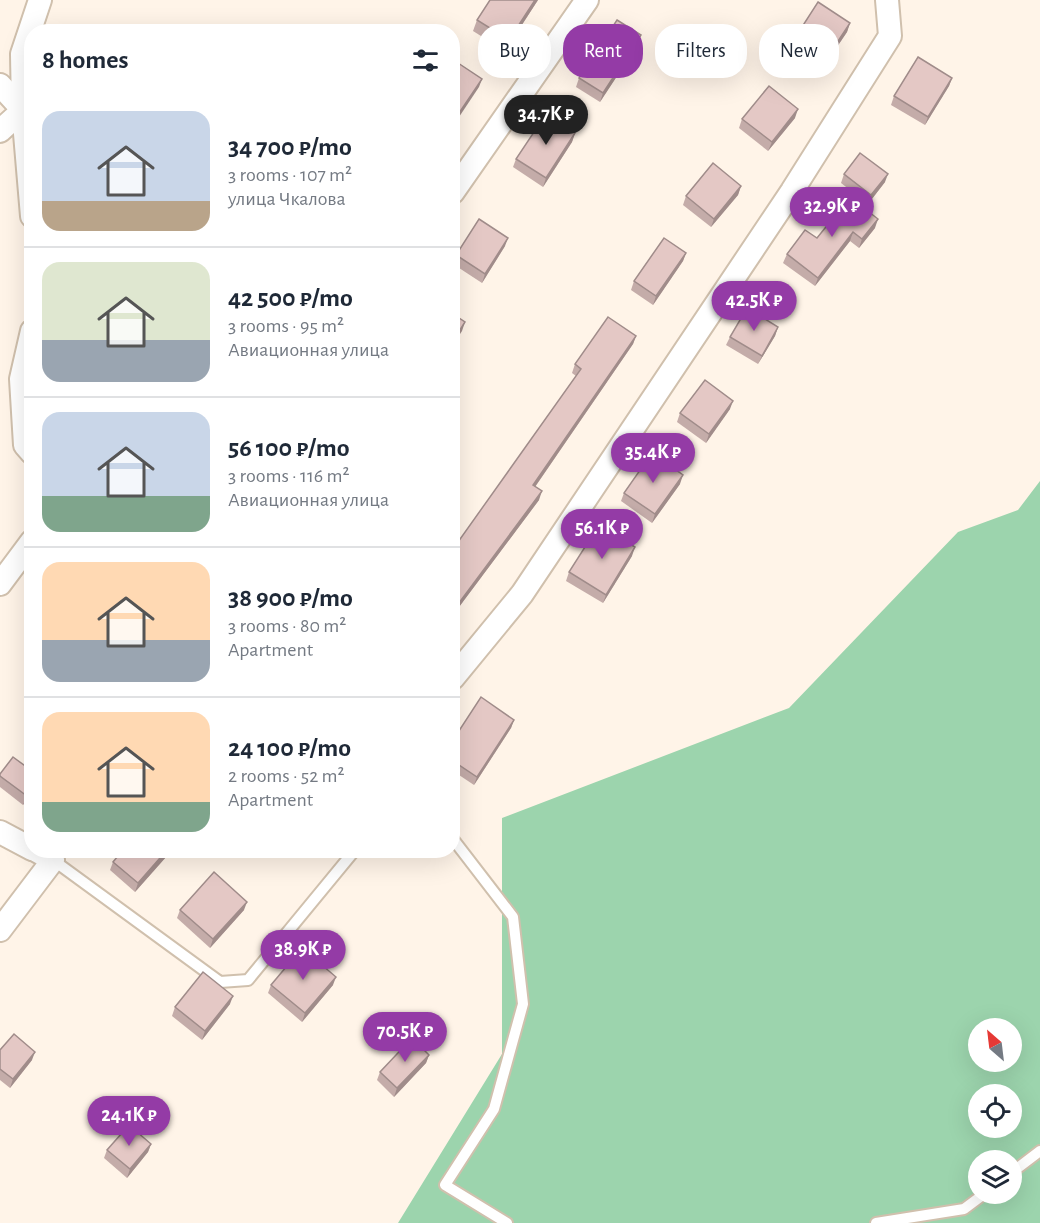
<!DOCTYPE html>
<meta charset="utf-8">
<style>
:root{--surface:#fff;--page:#f2f2f3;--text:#1f2937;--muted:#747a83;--line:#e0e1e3;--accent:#943ba6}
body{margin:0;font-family:"Alegreya Sans",sans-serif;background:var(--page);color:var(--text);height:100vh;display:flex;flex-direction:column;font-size:22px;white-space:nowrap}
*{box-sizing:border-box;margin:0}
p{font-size:20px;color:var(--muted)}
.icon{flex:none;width:33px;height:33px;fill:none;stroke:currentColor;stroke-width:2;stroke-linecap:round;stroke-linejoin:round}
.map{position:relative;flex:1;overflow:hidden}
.sheet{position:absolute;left:24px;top:24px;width:436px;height:834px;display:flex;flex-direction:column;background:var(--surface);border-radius:24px;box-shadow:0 6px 24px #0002}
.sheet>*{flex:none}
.top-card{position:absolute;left:478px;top:24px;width:471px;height:54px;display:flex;gap:12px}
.needle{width:39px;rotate:332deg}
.fabs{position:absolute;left:968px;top:1018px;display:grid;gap:12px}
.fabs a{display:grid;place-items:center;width:54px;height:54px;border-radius:50%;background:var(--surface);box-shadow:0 6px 24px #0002;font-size:30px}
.price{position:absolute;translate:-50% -51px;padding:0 14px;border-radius:21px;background:var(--accent);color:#fff;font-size:20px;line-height:39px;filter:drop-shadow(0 2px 3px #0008)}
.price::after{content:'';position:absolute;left:50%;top:36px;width:18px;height:14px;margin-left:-9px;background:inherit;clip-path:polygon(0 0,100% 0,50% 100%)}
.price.on{background:#222;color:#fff}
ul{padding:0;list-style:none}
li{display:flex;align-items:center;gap:18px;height:150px;padding:0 18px}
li+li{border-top:2px solid var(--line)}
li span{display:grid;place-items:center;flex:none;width:168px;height:120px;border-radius:18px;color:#555}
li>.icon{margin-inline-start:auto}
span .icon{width:72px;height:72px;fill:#fffc;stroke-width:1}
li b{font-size:26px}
h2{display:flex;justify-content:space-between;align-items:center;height:72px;padding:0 18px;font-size:26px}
.pill{padding:0 21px;border-radius:24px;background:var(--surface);box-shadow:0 6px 24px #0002;font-size:21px;line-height:54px}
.pill.on{background:var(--accent);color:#fff}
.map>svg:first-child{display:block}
.forest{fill:#9cd4ad;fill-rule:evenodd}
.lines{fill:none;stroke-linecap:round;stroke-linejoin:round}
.lane-casing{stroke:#d0c0ad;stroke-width:14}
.street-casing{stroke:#d0c0ad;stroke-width:26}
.lane{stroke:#fff;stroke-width:10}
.street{stroke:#fff;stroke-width:22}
.wall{fill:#c4aca9}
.shaded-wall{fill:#a08c8a}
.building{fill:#e4c8c5;stroke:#a08c8a;stroke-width:1.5}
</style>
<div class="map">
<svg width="1040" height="1223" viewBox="0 0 1040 1223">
<rect width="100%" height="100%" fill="#fff4e8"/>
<!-- forest -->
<path class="forest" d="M1040,481V1223H398L502,1054V818L789,708L958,532L1018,510ZM978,1029H1011V1062H978ZM978,1095H1011V1128H978ZM978,1161H1011V1194H978Z"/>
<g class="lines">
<!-- lane casing -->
<g class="lane-casing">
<g id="lane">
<polyline points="453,839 513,917 523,1004 494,1109 445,1185 507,1223"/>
<polyline points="53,860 220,982 248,980 355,850"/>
<polyline points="1011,1173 1040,1151"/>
<polyline points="876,1223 964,1209 984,1194"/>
</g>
</g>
<!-- street casing -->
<g class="street-casing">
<g id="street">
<polyline points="0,85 23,110 0,131"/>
<polyline points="453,192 587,0"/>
<polyline points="32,216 23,110 22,54 40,0"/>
<polyline points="32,331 21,379 25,445 32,453"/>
<polyline points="0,584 32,541"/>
<polyline points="453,678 522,594 792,191 890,36 887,0"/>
<polyline points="0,832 32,849"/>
<polyline points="0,930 53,860 35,850"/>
</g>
</g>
<!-- lane -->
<use href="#lane" class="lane"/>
<!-- street -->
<use href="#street" class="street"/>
</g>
<!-- wall -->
<g class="wall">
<polygon points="538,0 505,51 473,31 477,20"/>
<polygon points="850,23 847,32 820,72 788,52 791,44"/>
<polygon points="638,44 600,102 576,87 579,78"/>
<polygon points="952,78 949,86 925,125 891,105 894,96"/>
<polygon points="795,118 768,151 739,128 742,119"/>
<polygon points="575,133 572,142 543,187 513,167 516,159"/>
<polygon points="844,174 885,182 868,204 841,183"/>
<polygon points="741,186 738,195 711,227 683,205 686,196"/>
<polygon points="875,228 859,248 850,241 815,286 783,263 787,254 817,238"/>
<polygon points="505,246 482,283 453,264 456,255"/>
<polygon points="686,253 683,261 653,305 631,290 634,281"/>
<polygon points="778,327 775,336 758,364 726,345 730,337"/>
<polygon points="636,336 633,344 535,487 539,500 453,615 453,549 576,376 572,373 575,364"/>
<polygon points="730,409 706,443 677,422 680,413"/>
<polygon points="680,484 652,523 621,501 624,493"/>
<polygon points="632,556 603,603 566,581 569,572"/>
<polygon points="514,720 511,728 474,785 453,771 453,740"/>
<polygon points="0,774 32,794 23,805 0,787"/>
<polygon points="166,857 135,892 110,870 113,862"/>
<polygon points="180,910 244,910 210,948 177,918"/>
<polygon points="271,985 333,985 302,1022 268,993"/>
<polygon points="230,1004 202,1040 172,1016 175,1007"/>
<polygon points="0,1050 32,1060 10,1088 0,1080"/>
<polygon points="429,1055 426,1063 394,1097 377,1080 380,1072"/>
<polygon points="151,1144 148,1152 127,1178 104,1158 107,1150"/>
</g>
<!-- shaded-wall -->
<g class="shaded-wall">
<polygon points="535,0 538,0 505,51 509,40"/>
<polygon points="850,23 847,32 820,72 823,64"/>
<polygon points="641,35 638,44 600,102 603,93"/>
<polygon points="952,78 949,86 925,125 928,117"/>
<polygon points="482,79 479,87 453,126 453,122"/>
<polygon points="798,109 795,118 768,151 772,142"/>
<polygon points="575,133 572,142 543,187 546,178"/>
<polygon points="888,174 885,182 868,204 871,195"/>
<polygon points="741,186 738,195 711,227 714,219"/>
<polygon points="878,219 875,228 859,248 862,239"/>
<polygon points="853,232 850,241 815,286 818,278"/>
<polygon points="508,238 505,246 482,283 485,274"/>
<polygon points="686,253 683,261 653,305 656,296"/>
<polygon points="465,322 462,331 453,345 453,341"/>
<polygon points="778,327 775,336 758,364 762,356"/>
<polygon points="636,336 633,344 530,494 533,485"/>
<polygon points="733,401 730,409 706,443 709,434"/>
<polygon points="683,475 680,484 652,523 655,514"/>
<polygon points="542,491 539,500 453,615 453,611"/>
<polygon points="635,547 632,556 603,603 606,595"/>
<polygon points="514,720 511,728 474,785 477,777"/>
<polygon points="32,789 32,794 23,805 27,796"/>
<polygon points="167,850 168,850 166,857 135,892 138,883"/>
<polygon points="247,902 244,910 210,948 213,939"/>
<polygon points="336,977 333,985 302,1022 305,1013"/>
<polygon points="233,996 230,1004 202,1040 205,1031"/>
<polygon points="35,1052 32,1060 10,1088 13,1079"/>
<polygon points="429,1055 426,1063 394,1097 397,1088"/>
<polygon points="151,1144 148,1152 127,1178 130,1169"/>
</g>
<!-- building -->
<g class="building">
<polygon points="490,0 535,0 509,40 477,20"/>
<polygon points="818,2 850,23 823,64 791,44"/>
<polygon points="617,20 641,35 603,93 579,78"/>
<polygon points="142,26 147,32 136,32"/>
<polygon points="918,57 952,78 928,117 894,96"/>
<polygon points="455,61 482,79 453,122 453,64"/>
<polygon points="769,86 798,109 772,142 742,119"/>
<polygon points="546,114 575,133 546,178 516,159"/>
<polygon points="860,153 888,174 871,195 844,174"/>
<polygon points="713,163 741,186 714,219 686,196"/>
<polygon points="850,197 878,219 862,239 853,232 818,278 787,254 805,230 817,238"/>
<polygon points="479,219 508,238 485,274 456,255"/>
<polygon points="664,238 686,253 656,296 634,281"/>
<polygon points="747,308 778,327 762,356 730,337"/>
<polygon points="453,314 465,322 453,341"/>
<polygon points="608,317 636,336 533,485 542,491 453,611 453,549 581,369 575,364"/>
<polygon points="705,380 733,401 709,434 680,413"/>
<polygon points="652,453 683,475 655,514 624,493"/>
<polygon points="599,525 635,547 606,595 569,572"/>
<polygon points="481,697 514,720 477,777 453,761 453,740"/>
<polygon points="13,757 32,771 32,789 27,796 0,776 0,774"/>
<polygon points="123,850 167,850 138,883 113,862"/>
<polygon points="214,872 247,902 213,939 180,910"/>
<polygon points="302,948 336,977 305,1013 271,985"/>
<polygon points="203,972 233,996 205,1031 175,1007"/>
<polygon points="14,1034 35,1052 13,1079 0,1069 0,1050"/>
<polygon points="412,1038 429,1055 397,1088 380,1072"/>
<polygon points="129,1125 151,1144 130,1169 107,1150"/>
</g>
</svg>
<div class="fabs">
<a><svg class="needle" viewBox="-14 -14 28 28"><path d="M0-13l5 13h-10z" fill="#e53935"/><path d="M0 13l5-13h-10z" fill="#747a83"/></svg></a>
<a><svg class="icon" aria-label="locate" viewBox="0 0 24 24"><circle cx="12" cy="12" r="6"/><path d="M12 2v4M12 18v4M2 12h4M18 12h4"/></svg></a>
<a><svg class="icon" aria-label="layers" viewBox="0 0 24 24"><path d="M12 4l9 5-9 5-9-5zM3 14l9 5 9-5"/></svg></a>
</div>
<b class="price on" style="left:546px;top:146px">34.7K ₽</b>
<b class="price" style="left:832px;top:238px">32.9K ₽</b>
<b class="price" style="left:754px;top:332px">42.5K ₽</b>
<b class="price" style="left:653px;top:484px">35.4K ₽</b>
<b class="price" style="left:602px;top:560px">56.1K ₽</b>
<b class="price" style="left:303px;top:981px">38.9K ₽</b>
<b class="price" style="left:405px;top:1063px">70.5K ₽</b>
<b class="price" style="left:129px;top:1147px">24.1K ₽</b>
<div class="top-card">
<a class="pill">Buy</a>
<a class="pill on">Rent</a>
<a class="pill">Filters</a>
<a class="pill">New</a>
</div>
<section class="sheet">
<h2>8 homes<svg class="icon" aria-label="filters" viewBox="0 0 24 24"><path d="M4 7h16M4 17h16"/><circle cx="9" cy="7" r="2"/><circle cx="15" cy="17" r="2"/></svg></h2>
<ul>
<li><span style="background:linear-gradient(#c9d6e8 75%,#b9a48a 0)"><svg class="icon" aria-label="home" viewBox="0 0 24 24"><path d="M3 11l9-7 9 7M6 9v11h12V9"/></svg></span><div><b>34 700 ₽/mo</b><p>3 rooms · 107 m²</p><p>улица Чкалова</p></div></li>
<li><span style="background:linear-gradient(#dfe7d0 65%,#9aa5b1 0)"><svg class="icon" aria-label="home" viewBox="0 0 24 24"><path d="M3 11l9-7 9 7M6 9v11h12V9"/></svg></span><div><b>42 500 ₽/mo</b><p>3 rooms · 95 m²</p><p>Авиационная улица</p></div></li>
<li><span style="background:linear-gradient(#c9d6e8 70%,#7fa58c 0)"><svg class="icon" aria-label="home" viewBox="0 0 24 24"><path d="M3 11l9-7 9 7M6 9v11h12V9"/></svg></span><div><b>56 100 ₽/mo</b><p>3 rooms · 116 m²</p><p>Авиационная улица</p></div></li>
<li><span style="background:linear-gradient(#ffd9b3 65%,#9aa5b1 0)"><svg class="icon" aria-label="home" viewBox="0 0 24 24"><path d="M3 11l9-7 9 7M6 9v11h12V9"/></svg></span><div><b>38 900 ₽/mo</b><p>3 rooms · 80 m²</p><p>Apartment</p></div></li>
<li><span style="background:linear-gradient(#ffd9b3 75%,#7fa58c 0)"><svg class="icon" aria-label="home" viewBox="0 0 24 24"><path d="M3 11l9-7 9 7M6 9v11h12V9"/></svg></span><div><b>24 100 ₽/mo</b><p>2 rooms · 52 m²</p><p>Apartment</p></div></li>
</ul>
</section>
</div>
